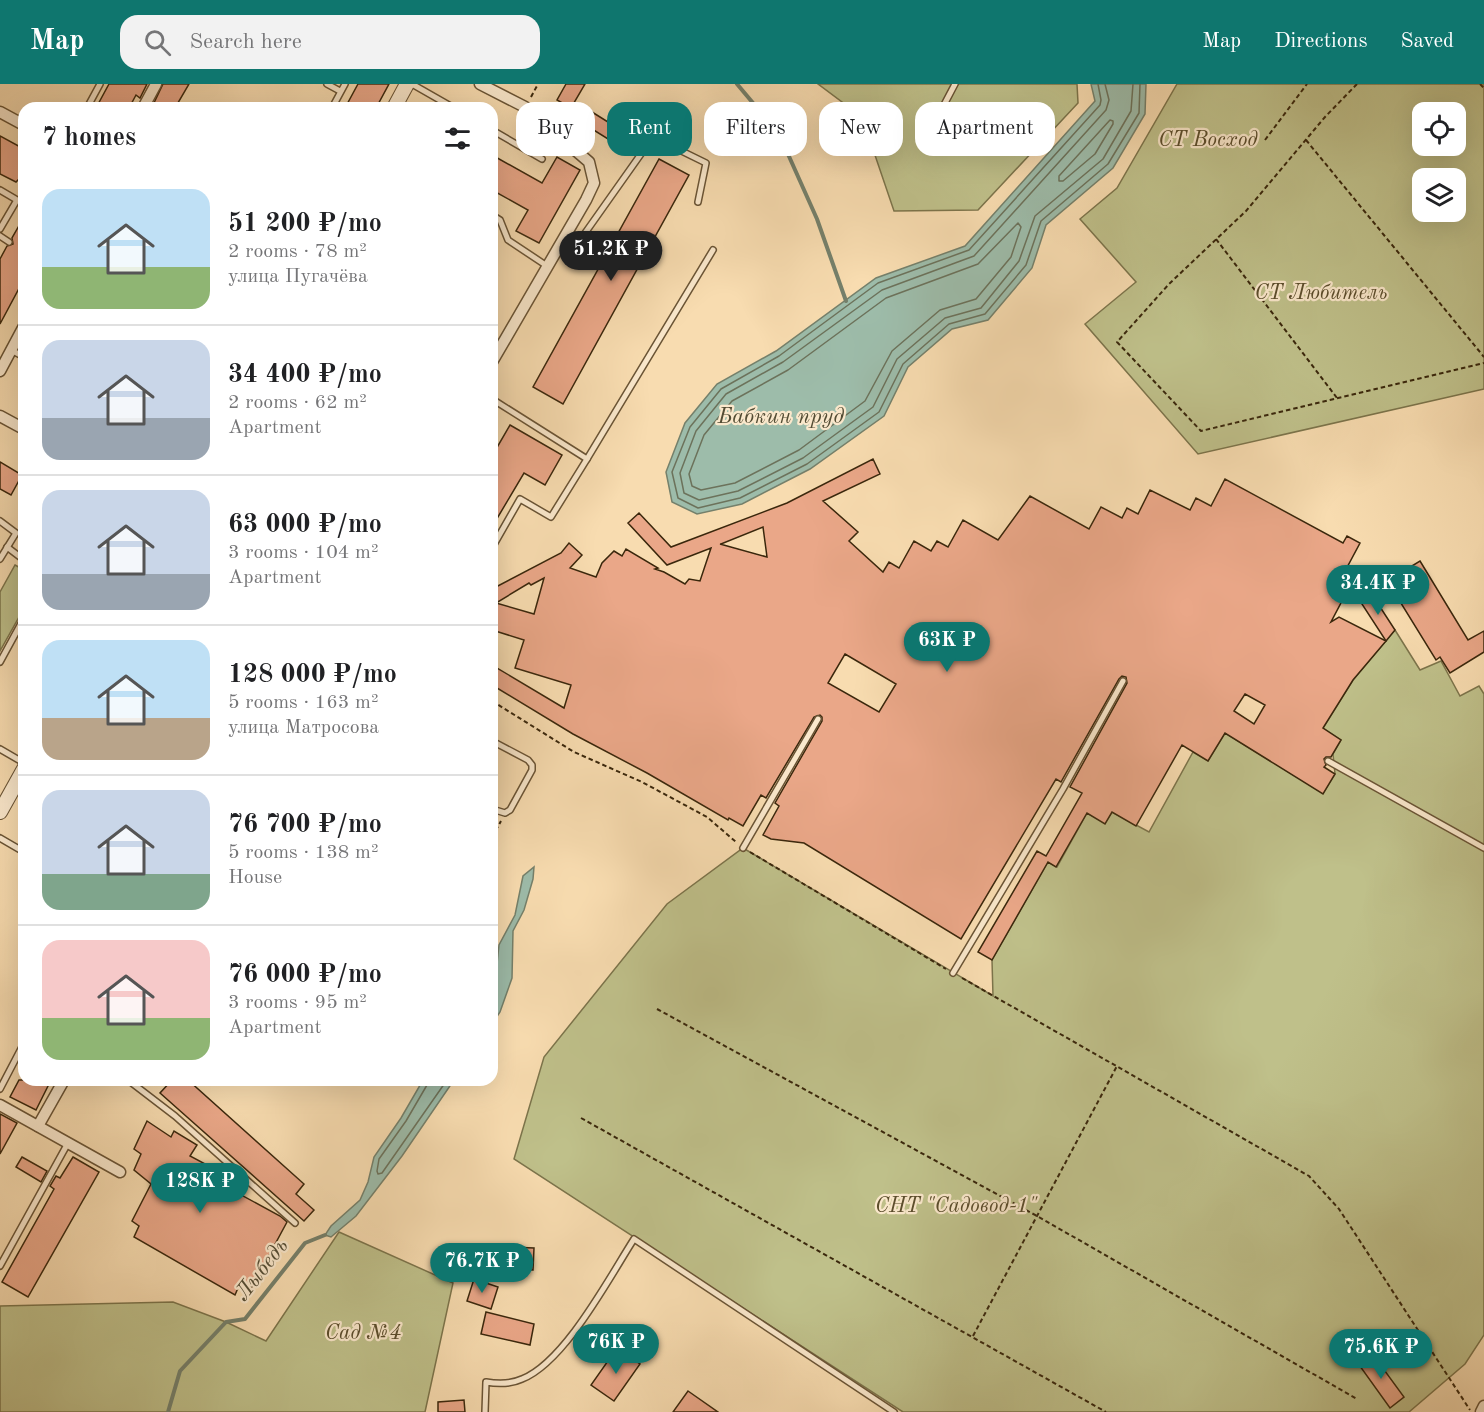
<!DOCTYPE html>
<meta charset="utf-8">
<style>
:root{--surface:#fff;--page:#f2f2f2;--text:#202124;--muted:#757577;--line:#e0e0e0;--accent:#0f766e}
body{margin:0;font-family:"Old Standard TT",serif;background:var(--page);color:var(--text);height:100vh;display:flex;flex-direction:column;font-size:22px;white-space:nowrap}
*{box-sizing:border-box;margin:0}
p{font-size:20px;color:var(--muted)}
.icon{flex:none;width:33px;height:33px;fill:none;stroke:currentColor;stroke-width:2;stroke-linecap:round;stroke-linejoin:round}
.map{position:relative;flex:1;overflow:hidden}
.drawer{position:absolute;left:18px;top:18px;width:480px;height:984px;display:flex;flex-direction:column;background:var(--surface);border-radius:18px;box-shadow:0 6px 24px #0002}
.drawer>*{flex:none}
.top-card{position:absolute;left:516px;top:18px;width:570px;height:54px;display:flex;gap:12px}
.controls{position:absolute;left:1412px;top:18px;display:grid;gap:12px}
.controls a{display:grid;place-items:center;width:54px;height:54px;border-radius:12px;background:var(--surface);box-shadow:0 6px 24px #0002;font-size:30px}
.price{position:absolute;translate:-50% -51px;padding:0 14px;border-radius:21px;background:var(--accent);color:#fff;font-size:20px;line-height:39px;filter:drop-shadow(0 2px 3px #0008)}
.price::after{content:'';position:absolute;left:50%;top:36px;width:18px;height:14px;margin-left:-9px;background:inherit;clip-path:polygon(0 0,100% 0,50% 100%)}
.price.active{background:#222;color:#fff}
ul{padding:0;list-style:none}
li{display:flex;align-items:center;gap:18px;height:150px;padding:0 24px}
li+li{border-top:2px solid var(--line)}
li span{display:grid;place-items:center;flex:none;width:168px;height:120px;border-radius:18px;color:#555}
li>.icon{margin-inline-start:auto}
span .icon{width:72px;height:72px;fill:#fffc;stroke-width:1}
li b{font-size:26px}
h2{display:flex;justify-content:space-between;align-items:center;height:72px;padding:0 24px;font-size:26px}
.chip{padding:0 21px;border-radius:18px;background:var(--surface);box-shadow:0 6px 24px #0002;font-size:21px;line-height:54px}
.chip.active{background:var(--accent);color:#fff}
header{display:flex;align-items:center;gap:36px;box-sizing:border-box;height:84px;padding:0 30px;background:var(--accent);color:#fff}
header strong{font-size:28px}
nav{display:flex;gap:33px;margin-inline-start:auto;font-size:21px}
.search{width:420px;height:54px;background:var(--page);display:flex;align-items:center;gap:15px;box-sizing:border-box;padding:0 21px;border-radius:18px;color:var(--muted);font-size:22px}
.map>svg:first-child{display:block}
.green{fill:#bfc08a;stroke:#7c744b;stroke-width:1.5;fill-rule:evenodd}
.water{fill:#9dbcaa;stroke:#75806b;stroke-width:1.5}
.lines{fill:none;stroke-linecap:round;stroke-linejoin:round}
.shore{stroke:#6c725b;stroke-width:1.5}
.stream{stroke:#75806b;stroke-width:4}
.building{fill:#eaa788;stroke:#3a270c;stroke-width:1.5;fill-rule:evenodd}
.service-casing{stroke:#6a5435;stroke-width:8}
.minor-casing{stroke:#6a5435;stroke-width:13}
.tertiary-casing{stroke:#6a5435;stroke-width:16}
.path{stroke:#3a270c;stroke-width:2;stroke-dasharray:4.5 3;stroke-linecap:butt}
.service{stroke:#fae8cc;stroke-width:5}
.minor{stroke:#fae8cc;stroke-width:10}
.tertiary{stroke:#fae8cc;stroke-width:14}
.labels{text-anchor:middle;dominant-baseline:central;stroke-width:4.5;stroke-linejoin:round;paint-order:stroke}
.park-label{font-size:21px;font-style:italic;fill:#5b4d2c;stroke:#fae8cc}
.water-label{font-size:22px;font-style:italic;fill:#534c34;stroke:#fae8cc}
</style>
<header>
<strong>Map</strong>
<div class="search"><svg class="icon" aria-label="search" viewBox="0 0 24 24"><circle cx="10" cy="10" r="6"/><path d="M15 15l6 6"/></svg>Search here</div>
<nav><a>Map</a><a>Directions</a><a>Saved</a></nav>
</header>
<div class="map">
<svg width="1484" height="1328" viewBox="0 0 1484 1328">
<rect width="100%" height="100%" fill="#f8dcb0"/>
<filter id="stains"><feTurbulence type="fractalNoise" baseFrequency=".00333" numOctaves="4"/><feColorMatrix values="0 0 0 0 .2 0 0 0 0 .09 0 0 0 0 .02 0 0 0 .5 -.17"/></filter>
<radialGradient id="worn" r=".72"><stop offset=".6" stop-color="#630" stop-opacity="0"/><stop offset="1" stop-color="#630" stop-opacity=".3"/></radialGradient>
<!-- green -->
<g class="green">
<polygon points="818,0 1077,0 1078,19 978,126 894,127 862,33"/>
<path d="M1177,0H1484V305L1198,370L1085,240L1136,198L1080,135L1117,104ZM1422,28H1455V62H1422ZM1422,94H1455V128H1422Z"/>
<polygon points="15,481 24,486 24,524 0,567 0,508"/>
<polygon points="1395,546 1420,586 1441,577 1460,612 1479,602 1484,610 1484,1251 1465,1280 1409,1328 903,1328 514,1075 544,973 667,820 743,764 993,912 992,876 1048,778 1057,783 1087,729 1105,739 1112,728 1149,748 1193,668 1208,677 1225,649 1323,709 1335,690 1333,670 1341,656 1323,644 1353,596"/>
<polygon points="339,1148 453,1199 425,1328 0,1328 0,1222 173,1218 226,1238 266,1257"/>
</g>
<!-- water -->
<g class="water">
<polygon points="1091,0 1146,0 1145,30 1113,84 1046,141 1032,184 988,236 952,245 908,283 884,332 810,385 742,420 697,430 672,418 666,388 685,339 717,300 776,267 876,194 965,162 1095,17"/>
<polygon points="534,783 533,795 524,826 513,847 512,894 500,928 492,940 492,895 496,889 499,861 515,831 523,792"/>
<polygon points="423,996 454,996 402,1072 356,1132 331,1153 325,1151 331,1142 360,1116 368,1098 374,1073 401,1034"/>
</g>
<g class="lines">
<!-- shore -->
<g class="shore">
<polyline points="1098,0 1101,16 1100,21 969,166 878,199 779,272 721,305 690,343 672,388 678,414 698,424 740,414 807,380 879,328 903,280 949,240 985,230 1026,181 1041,137 1108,80 1139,29 1140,0"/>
<polyline points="1105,0 1109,16 1106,26 974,172 882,206 783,278 726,310 696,347 680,389 684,409 699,416 738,407 803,374 873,323 897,275 945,234 981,224 1019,177 1035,132 1103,75 1131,27 1133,0"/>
<polygon points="1110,36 1113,37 1113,40 1095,70 1063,97 1059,97 1059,92"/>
<polygon points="1018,139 1021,143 1011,173 976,215 940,226 892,267 865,317 799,366 735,399 701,406 692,402 689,390 704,351 732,317 788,286 886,214 978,180"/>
<polyline points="428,996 427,1001 406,1037 379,1075 377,1087 378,1090 382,1089 447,996"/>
</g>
<!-- stream -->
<g class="stream">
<polyline points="737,0 779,50 817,135 846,217"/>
<polyline points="168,1328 180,1287 226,1238 245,1235 305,1159 325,1151"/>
</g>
</g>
<!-- building -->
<g class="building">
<polygon points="109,0 147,0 140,14 136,11 129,24 96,24"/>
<polygon points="163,0 189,0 175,24 159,24 153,21"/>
<polygon points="358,0 389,0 376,24 345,24"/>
<polygon points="566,0 585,0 571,24 557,16"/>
<polygon points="592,28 616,43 608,55 584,40"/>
<polygon points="0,52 24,65 24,100 18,96 16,98 0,90"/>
<polygon points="492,71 542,99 557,73 580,86 539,159 516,147 528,126 492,106"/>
<polygon points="659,75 689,91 563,320 533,303"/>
<polygon points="24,133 24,195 0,240 0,175 7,162 13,160 12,154"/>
<polygon points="510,341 562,371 545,401 524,389 492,443 492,372"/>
<path d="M873,375L880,390L823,417L858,448L849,457L883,488L889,478L899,484L914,457L931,467L937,457L948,463L963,436L998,456L1030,412L1089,445L1101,423L1122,434L1127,424L1138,430L1150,406L1190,426L1196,414L1211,422L1225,395L1343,459L1347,452L1360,459L1343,491L1353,496L1331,538L1339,533L1386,557L1353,596L1323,644L1341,656L1331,673H1326L1324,675L1326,681L1324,683L1335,690L1323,710L1225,649L1208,677L1182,661L1136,742L1112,728L1105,740L1087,729L1056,783L1048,778L992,876L978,868L1037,767L1046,772L1082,709L1070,703L1127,599L1126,593L1122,592L1119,595L1061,698L1056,695L961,855L804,759L771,755L763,751L779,722L775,719L822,637V633L820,631L814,633L766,714L761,711L743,742L729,734L728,736L647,689L573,650L492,601V581L564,624L571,601L515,584L524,556L492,546V505L561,469L569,459L582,471L570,484L596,493L602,479L614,467L622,472L626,465L658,484L655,485L664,488L685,500L689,495L700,497L711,464L667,481L628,439L639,429L671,463L787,419ZM763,443L767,473L720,460H721ZM544,494L534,530L496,519L529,499L531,501ZM845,570L896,600L879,628L828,599ZM1245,610L1265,621L1254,640L1234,627Z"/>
<polygon points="0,378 22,391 11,411 0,405"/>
<polygon points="1420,477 1468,556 1484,547 1484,568 1450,589 1440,573 1436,576 1391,503 1396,500 1392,494"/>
<polygon points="1371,509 1395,546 1386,557 1360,517"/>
<polygon points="19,996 51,996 36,1026 10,1013"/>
<polygon points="172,996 188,996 304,1100 296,1110 314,1126 304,1137 160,1009"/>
<polygon points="0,1030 17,1039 0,1070"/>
<polygon points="147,1037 171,1053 174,1047 197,1061 190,1072 224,1090 219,1099 280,1132 287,1138 252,1203 241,1197 235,1211 134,1153 139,1142 132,1137 151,1100 134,1086 141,1070 134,1065"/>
<polygon points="22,1073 47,1087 41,1098 16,1083"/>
<polygon points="73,1073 99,1088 28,1213 2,1198 54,1105 50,1102 56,1092 60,1094"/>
<polygon points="506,1163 534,1164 533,1186 506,1185"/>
<polygon points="474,1195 498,1203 491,1225 467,1217"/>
<polygon points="486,1228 534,1240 530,1261 481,1250"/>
<polygon points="617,1264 640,1280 614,1317 591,1301"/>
<polygon points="1371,1268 1404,1313 1390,1324 1357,1278"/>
<polygon points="688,1307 718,1328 673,1328"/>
<polygon points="464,1316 465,1328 438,1328 438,1318"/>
</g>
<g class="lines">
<!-- service casing -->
<g class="service-casing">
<g id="service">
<polyline points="327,0 340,7"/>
<polyline points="412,0 454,24"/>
<polyline points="87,24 100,0"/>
<polyline points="332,24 345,0"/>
<polyline points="492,46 542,75"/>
<polyline points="926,55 955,0"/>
<polyline points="0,106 17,116 0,145"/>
<polyline points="492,131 500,136 508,156 547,182"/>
<polyline points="0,152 9,158"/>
<polyline points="559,167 578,159 653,53 706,79 698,118"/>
<polyline points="11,266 24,273"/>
<polyline points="492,315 587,375 713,166"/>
<polyline points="0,437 16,449 0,475"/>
<polyline points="7,463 24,476"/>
<polyline points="492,464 520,415 551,433 587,375"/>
<polyline points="0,578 24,534"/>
<polyline points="492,657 528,676 532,681 532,686 510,726 505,729 492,725"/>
<polyline points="0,665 24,679"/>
<polyline points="1328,677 1484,764"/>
<polyline points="0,754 24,768"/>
<polyline points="743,764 818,635"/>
<polyline points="953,889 1063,705 1123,597"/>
<polyline points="128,996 175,1032 295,1139"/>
<polyline points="0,1005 24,959"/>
<polyline points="0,1182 68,1059"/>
<path d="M485,1328L486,1298C497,1300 511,1300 522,1295C565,1278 609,1194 634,1155L894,1328"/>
</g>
</g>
<!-- minor casing -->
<g class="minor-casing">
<g id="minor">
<polyline points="480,0 525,23 589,78 594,99 586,116 492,278"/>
<polyline points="143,24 156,0"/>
<polyline points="0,28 24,41"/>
<polyline points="0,287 24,242"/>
<polyline points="0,332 24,345"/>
<polyline points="0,1021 120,1088"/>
<polyline points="38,1042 64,996"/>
<polyline points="1481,1328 1484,1322"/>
</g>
</g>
<!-- tertiary casing -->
<g class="tertiary-casing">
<g id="tertiary">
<polyline points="394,24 407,0"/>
<polyline points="0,728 24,685"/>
</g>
</g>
<!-- path -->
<g class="path">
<polyline points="1357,0 1325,33 1246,127 1169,200 1117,258 1201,347 1484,279"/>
<polyline points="1480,0 1484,4"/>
<polyline points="531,13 538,0"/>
<polyline points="1265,56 1307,0"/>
<polyline points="1306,56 1484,273"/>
<polyline points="1216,155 1337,314"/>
<polyline points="492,617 574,668 642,698 707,733 736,758"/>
<polyline points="492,753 501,737"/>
<polyline points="750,768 946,885"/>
<polyline points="962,894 1309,1092 1339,1125 1470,1326"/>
<polyline points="657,925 1037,1132 1357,1315"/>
<polyline points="581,1034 1106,1328"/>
<polyline points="973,1252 1117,982"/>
</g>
<!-- service -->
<use href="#service" class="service"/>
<!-- minor -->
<use href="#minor" class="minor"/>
<!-- tertiary -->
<use href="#tertiary" class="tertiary"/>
</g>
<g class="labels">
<!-- park labels -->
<g class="park-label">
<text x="1208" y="56">СТ Восход</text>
<text x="1321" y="209">СТ Любитель</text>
<text x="956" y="1122">СНТ "Садовод-1"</text>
<text x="363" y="1249">Сад №4</text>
</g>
<!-- water labels -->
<g class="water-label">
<text x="781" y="333">Бабкин пруд</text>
<text transform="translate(262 1186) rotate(-52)">Лыбедь</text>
</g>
</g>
<rect width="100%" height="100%" filter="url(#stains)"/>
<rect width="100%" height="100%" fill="url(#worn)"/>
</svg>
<div class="controls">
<a><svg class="icon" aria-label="locate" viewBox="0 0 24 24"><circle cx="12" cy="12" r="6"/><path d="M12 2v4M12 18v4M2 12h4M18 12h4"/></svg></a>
<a><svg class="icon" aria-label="layers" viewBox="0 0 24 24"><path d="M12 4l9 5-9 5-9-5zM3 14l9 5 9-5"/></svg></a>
</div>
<b class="price active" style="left:611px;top:198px">51.2K ₽</b>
<b class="price" style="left:1378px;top:532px">34.4K ₽</b>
<b class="price" style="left:947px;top:589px">63K ₽</b>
<b class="price" style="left:200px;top:1130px">128K ₽</b>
<b class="price" style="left:482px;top:1210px">76.7K ₽</b>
<b class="price" style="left:616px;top:1291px">76K ₽</b>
<b class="price" style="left:1381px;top:1296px">75.6K ₽</b>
<div class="top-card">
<a class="chip">Buy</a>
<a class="chip active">Rent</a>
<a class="chip">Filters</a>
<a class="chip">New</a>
<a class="chip">Apartment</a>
</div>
<section class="drawer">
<h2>7 homes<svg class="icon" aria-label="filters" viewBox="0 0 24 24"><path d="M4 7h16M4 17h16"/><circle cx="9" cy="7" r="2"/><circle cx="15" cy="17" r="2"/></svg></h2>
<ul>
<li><span style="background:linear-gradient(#bfe0f5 65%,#8fb573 0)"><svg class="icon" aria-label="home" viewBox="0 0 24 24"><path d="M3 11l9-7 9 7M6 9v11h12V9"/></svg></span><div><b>51 200 ₽/mo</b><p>2 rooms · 78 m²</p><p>улица Пугачёва</p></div></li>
<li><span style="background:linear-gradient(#c9d6e8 65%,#9aa5b1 0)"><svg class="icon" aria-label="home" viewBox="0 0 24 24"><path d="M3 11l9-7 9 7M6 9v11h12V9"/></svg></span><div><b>34 400 ₽/mo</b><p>2 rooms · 62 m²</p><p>Apartment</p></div></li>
<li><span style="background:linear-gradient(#c9d6e8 70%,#9aa5b1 0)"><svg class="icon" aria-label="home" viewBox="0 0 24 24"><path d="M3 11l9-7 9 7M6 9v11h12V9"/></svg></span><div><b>63 000 ₽/mo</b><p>3 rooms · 104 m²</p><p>Apartment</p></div></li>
<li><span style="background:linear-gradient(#bfe0f5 65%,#b9a48a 0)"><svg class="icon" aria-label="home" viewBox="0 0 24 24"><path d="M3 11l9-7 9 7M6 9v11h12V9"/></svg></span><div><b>128 000 ₽/mo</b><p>5 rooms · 163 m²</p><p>улица Матросова</p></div></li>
<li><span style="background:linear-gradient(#c9d6e8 70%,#7fa58c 0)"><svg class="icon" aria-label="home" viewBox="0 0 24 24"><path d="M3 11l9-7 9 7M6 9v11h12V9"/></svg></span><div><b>76 700 ₽/mo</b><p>5 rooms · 138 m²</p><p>House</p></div></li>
<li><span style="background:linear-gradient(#f6c9c9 65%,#8fb573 0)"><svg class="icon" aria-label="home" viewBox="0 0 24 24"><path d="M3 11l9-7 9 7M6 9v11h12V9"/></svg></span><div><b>76 000 ₽/mo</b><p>3 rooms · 95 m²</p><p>Apartment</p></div></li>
</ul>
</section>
</div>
